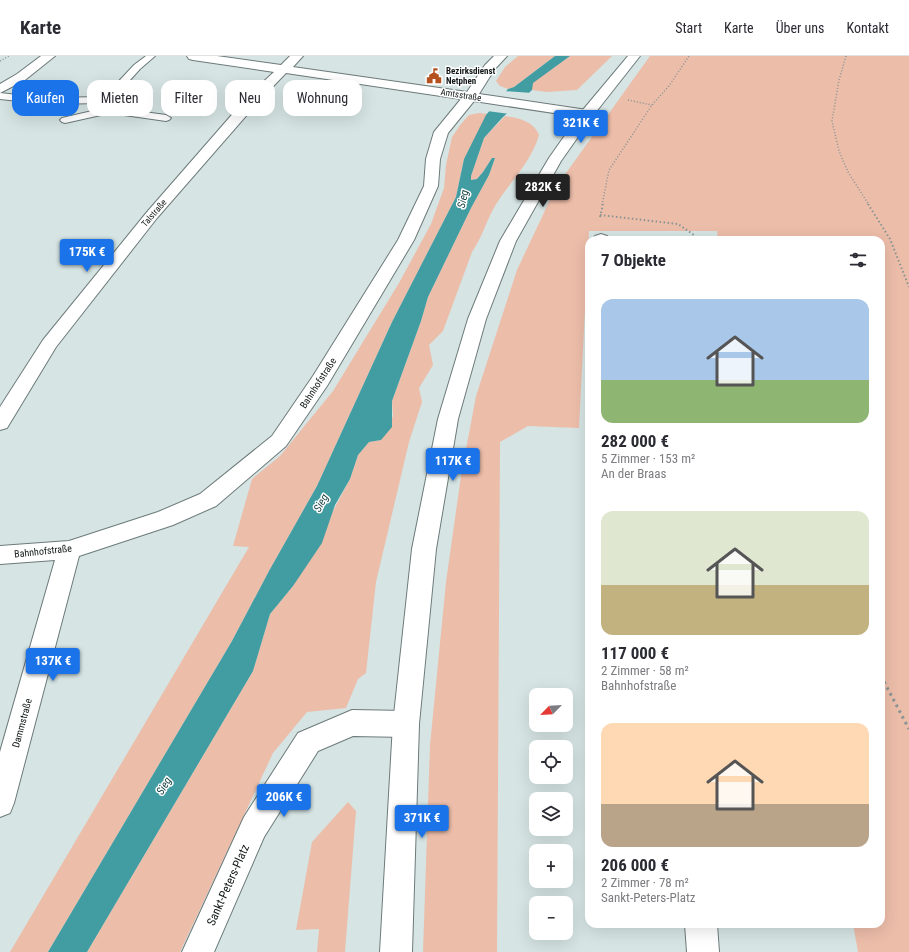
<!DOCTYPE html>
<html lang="de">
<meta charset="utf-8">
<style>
:root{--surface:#fff;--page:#f2f2f3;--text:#2b2b33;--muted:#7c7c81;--line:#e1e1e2;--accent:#1a73e8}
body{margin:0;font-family:"Roboto Condensed",sans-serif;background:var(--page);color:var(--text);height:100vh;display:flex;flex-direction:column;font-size:15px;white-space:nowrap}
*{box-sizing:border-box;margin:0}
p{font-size:13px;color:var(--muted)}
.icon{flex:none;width:22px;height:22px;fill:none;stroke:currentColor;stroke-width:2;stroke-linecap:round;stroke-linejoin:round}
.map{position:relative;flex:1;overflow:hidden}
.side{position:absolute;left:585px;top:180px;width:300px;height:692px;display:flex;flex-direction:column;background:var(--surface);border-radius:12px;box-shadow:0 4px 16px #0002}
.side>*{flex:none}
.top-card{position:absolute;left:12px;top:24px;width:380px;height:36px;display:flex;gap:8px}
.needle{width:26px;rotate:246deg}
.controls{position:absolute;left:529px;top:632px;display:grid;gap:8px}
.controls a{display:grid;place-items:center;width:44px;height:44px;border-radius:8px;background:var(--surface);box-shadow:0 4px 16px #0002;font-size:20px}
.price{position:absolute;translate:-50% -34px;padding:0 9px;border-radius:4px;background:var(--accent);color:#fff;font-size:13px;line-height:26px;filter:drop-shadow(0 1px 2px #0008)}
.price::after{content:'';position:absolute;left:50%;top:24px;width:12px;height:9px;margin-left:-6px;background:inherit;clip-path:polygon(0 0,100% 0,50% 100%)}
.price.current{background:#222;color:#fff}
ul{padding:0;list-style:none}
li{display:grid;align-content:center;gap:8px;height:212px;padding:0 16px}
li span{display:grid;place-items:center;height:124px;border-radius:12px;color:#555}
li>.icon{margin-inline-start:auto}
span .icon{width:72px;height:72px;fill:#fffc;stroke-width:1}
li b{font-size:17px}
h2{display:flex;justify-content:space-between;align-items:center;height:48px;padding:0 16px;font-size:17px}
.tag{padding:0 14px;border-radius:12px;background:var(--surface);box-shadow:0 4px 16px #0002;font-size:14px;line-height:36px}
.tag.current{background:var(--accent);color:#fff}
header{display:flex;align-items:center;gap:24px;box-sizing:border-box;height:56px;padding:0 20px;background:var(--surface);border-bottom:1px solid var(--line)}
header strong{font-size:19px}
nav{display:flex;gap:22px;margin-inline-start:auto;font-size:14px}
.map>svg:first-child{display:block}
.green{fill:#ecbda9}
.water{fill:#419da2}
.pier{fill:#d6e4e4}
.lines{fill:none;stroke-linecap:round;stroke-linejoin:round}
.lane-casing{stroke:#6d7a7a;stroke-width:2}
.street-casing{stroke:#6d7a7a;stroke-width:2}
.secondary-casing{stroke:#6d7a7a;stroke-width:2}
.path-far2{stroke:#899494;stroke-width:1.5;stroke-dasharray:1 2;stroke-linecap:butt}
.path-far1{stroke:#899494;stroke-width:2;stroke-dasharray:1.5 2.5;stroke-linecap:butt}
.path{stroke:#899494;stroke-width:3;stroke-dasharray:2.5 4;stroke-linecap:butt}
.lane{fill:#fff;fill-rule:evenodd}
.street{fill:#fff;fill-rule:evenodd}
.secondary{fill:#fff;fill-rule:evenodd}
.labels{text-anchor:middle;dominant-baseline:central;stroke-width:3;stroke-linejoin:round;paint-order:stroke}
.far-poi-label{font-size:9px;font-weight:bold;fill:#121717;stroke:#fff;text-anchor:start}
.far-street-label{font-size:9px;fill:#121717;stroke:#fff}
.street-label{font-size:10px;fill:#121717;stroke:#fff}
.water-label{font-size:11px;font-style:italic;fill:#184245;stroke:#fff}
.near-street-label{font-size:12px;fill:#121717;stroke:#fff}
</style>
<header>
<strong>Karte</strong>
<nav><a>Start</a><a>Karte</a><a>Über uns</a><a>Kontakt</a></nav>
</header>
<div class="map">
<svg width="909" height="896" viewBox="0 0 909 896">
<rect width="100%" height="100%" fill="#d6e4e4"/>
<!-- green -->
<g class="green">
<polygon points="518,0 555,0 514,31 508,33 500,30 496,25 505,11"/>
<polygon points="570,0 612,0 577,34 547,36 532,34 532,27"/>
<polygon points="650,0 909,0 909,896 858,896 853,868 881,868 881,184 718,184 717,175 589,175 579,372 528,370 500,386 497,896 423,896 430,689 446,526 461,420 476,340 517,214 556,131"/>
<polygon points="479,57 488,58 464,103 456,141 392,266 317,430 269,515 232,585 48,896 10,896 249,491 233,490 252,423 280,400 333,335 399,227 431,168 444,132 446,109 452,81 461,68 469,59"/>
<path d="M505,60C518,62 534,65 539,79C532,105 509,127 495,150C486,165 482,182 472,196L443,275L429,289L433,309L419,332L422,346L409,386L376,526L366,617L358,623L346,652L307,656L273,697L180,896H87L253,615L270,558L293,530L350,423L358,399L369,386L381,384L393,360L392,345L421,265L428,241L471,152L489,119L495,102H492L483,116L477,123L471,124V120L484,82Z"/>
<polygon points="348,746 356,755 345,896 317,896 319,873 296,874 312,786"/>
</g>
<!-- water -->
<polygon class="water" points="555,0 570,0 533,27 532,34 502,62 484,82 471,120 471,124 477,123 483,116 492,102 495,102 489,119 471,152 428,241 421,265 392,345 392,371 381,384 369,386 358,399 350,423 335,449 322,487 293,530 270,558 253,615 87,896 48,896 232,585 269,515 317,430 392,266 456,141 464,103 486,59 508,33 514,31"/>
<!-- pier -->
<polygon class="pier" points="504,35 532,37 510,58 487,55"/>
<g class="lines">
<!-- lane casing -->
<g class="lane-casing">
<polygon id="lane" points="146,0 155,0 140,13 112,44 114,52 166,59 171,62 169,64 166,65 110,57 65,67 62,66 60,64 62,62 105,52 103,47 46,48 0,43 0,37 46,42 104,41 134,9"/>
</g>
<!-- street casing -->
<g class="street-casing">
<g id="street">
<polygon points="41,0 55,0 25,24 0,37 0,28 17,18"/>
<polygon points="187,0 217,0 281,9 290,0 303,0 293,11 467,36 485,9 494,0 507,0 494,14 479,38 587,54 592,55 594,58 592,61 587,62 474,45 448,77 440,103 438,130 414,184 327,330 286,390 216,450 173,469 79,500 14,747 10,757 0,761 0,696 55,504 0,508 0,490 69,485 158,456 200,438 272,380 313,320 398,184 424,130 426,103 434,76 461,43 286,17 260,44 157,162 56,291 7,372 0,374 0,351 43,284 147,156 250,38 274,16 193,4 189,3"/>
<polygon points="601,178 607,180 609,184 593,184 595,180"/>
<polygon points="352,654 406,655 416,659 419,668 416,677 406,681 353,680 318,695 264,781 214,896 182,896 244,761 298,677"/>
<polygon points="685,868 717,868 719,896 687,896"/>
</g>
</g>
<!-- secondary casing -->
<g class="secondary-casing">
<polygon id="secondary" points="628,0 640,0 592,61 561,105 516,185 486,263 458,363 436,493 419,668 412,896 380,896 393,668 412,493 438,363 468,263 500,185 549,102 582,55"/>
</g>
<!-- path-far2 -->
<g class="path-far2">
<polyline points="846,0 839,24 832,65 839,95 848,116 869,149"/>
<polyline points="0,5 9,0"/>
<polyline points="628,44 652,49"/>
<polyline points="602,149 609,114 652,49 669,30 689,0"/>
</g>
<!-- path-far1 -->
<g class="path-far1">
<polyline points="868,148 890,183 909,231"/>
<polyline points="600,159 678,168 694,179 697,184"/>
<polyline points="600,161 603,148"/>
</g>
<!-- path -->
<polyline class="path" points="881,620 909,673"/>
<!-- lane -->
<use href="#lane" class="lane"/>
<!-- street -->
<use href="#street" class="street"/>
<!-- secondary -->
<use href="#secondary" class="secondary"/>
</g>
<!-- icons -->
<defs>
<g id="civic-bare" transform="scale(1.2)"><path d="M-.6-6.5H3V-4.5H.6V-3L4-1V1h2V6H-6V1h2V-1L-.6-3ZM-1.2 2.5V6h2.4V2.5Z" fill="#b5511e" stroke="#fff" stroke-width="2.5" paint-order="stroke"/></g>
</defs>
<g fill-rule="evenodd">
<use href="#civic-bare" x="434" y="20"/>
</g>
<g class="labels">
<!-- far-poi labels -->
<g class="far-poi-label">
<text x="446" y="15">Bezirksdienst<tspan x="446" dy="10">Netphen</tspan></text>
</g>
<!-- far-street labels -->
<g class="far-street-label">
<text transform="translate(461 39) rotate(9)">Amtsstraße</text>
<text transform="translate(154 157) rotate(-49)">Talstraße</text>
</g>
<!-- street labels -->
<g class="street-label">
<text transform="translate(318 327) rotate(-57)">Bahnhofstraße</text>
<text transform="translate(43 495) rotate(-6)">Bahnhofstraße</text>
<text transform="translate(22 667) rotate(-75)">Dammstraße</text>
</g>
<!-- water labels -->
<g class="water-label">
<text transform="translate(463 143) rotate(-78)">Sieg</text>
<text transform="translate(321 447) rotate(-61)">Sieg</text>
<text transform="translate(164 730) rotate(-59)">Sieg</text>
</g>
<!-- near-street labels -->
<g class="near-street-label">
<text transform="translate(228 829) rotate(-66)">Sankt-Peters-Platz</text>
</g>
</g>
</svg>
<div class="controls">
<a><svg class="needle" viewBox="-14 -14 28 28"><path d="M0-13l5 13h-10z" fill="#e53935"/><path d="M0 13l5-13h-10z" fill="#7c7c81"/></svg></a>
<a><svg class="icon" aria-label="locate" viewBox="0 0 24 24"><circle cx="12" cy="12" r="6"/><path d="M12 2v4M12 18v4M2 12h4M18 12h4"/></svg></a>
<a><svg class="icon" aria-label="layers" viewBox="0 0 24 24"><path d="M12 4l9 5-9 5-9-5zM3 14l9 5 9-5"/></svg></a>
<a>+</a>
<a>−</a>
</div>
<b class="price" style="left:581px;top:88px">321K €</b>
<b class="price current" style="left:543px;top:152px">282K €</b>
<b class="price" style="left:87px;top:217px">175K €</b>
<b class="price" style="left:453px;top:426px">117K €</b>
<b class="price" style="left:53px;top:626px">137K €</b>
<b class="price" style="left:284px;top:762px">206K €</b>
<b class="price" style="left:422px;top:783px">371K €</b>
<div class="top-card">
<a class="tag current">Kaufen</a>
<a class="tag">Mieten</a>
<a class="tag">Filter</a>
<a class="tag">Neu</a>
<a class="tag">Wohnung</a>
</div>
<section class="side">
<h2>7 Objekte<svg class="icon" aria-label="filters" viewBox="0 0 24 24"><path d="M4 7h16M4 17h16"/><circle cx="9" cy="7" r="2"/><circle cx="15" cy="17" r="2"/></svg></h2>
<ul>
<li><span style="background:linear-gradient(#a9c7e8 65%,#8fb573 0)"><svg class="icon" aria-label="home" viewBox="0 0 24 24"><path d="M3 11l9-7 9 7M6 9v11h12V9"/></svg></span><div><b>282 000 €</b><p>5 Zimmer · 153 m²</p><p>An der Braas</p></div></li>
<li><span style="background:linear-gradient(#dfe7d0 60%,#c2b280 0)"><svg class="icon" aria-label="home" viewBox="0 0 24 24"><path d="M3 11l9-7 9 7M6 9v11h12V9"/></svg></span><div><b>117 000 €</b><p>2 Zimmer · 58 m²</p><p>Bahnhofstraße</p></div></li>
<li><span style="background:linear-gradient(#ffd9b3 65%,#b9a48a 0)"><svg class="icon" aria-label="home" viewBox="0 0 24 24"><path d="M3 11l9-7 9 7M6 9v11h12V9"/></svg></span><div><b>206 000 €</b><p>2 Zimmer · 78 m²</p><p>Sankt-Peters-Platz</p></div></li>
</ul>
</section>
</div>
